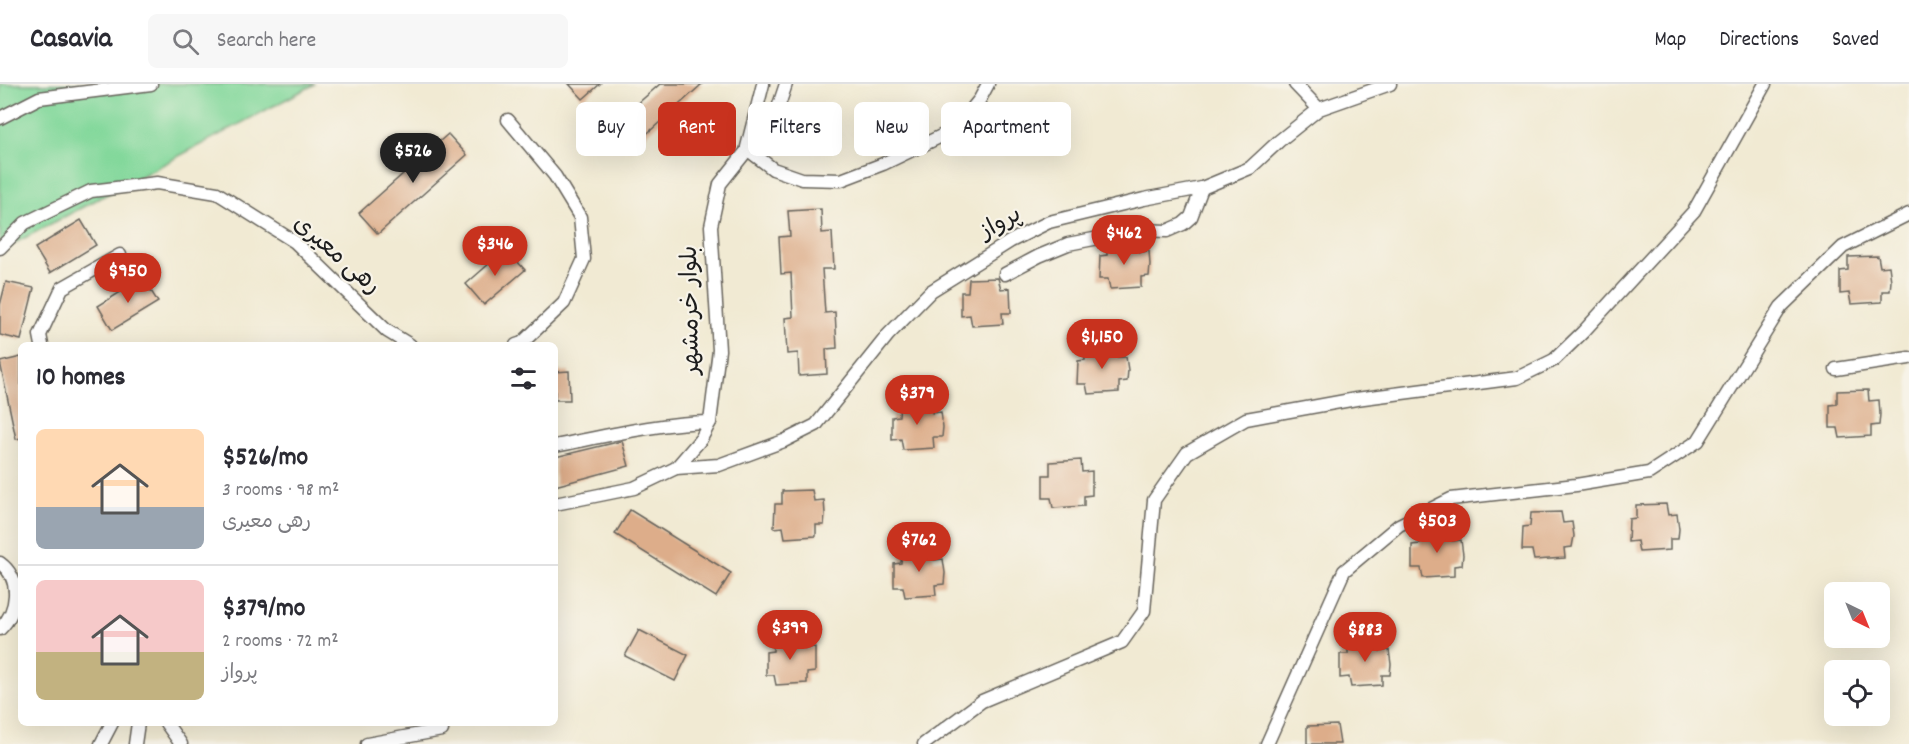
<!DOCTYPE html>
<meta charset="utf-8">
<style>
:root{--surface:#fff;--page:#f7f7f7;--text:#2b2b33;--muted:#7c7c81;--line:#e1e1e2;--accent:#c8321e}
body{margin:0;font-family:Dekko,"Playpen Sans Arabic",sans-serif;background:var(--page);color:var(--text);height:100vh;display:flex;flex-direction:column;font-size:22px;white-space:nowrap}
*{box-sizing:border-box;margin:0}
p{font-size:20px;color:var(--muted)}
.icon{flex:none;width:33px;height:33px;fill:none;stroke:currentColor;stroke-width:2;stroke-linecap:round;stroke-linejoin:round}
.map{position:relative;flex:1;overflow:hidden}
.drawer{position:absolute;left:18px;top:258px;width:540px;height:384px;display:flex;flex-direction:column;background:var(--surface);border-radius:9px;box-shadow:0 6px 24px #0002}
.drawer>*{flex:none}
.guide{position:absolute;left:576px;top:18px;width:570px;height:54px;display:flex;gap:12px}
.needle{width:39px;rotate:137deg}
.fabs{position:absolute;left:1824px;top:498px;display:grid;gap:12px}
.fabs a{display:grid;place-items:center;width:66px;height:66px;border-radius:9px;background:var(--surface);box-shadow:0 6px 24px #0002;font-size:30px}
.price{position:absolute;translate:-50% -51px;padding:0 14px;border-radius:21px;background:var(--accent);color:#fff;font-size:20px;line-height:39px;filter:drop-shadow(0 2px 3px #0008)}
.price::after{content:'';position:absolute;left:50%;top:36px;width:18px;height:14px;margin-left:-9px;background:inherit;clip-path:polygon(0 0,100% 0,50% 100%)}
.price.active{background:#222;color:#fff}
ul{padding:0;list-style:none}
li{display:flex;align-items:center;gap:18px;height:150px;padding:0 18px}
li+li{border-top:2px solid var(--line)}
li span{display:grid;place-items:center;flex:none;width:168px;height:120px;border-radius:9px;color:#555}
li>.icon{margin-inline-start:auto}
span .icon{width:72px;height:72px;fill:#fffc;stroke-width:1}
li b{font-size:26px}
h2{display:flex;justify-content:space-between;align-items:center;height:72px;padding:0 18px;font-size:26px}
.chip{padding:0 21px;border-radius:9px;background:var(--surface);box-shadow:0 6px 24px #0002;font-size:21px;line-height:54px}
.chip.active{background:var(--accent);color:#fff}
header{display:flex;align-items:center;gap:36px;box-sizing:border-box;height:84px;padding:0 30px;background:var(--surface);border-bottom:2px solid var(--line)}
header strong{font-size:28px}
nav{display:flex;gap:33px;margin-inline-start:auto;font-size:21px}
.search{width:420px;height:54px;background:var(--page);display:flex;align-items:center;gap:15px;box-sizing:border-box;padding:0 21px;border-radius:9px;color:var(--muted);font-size:22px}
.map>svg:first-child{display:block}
.green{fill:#83d89b;stroke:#507a5c;stroke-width:1.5}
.building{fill:#ddad8a}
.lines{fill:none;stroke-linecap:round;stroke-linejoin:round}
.minor-casing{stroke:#67645c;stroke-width:15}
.minor{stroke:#fff;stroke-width:12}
.labels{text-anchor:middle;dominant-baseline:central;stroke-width:4.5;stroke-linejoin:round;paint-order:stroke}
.street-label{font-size:24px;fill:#1c1c1c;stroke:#f7f3e8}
</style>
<header>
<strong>Casavia</strong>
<div class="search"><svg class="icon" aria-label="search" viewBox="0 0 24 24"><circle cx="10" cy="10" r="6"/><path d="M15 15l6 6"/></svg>Search here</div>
<nav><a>Map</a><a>Directions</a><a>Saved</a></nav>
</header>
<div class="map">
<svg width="1909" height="660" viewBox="0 0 1909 660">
<rect width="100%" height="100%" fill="#f7f3e8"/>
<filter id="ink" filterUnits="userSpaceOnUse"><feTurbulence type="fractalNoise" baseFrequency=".0167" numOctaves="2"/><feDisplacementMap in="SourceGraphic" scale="12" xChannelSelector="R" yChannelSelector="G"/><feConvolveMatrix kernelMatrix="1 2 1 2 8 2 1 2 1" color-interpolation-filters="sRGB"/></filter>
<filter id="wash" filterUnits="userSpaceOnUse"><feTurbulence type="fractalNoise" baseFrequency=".008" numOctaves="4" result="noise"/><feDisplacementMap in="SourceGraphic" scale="24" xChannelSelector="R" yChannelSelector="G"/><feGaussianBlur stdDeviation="1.35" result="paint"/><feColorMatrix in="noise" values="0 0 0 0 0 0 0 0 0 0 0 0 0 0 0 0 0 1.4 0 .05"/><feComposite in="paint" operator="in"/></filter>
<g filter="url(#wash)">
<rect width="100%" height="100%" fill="#f1ead3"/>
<!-- green -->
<polygon class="green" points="0,0 315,0 0,167"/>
<g id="blocks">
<!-- building -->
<g class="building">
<polygon points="569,0 600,0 583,15"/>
<polygon points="660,0 702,0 630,65 611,43"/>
<polygon points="448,50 467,71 378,150 359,129"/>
<polygon points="821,125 822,149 832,148 834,185 822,185 825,229 835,228 837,264 826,265 827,290 799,292 798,269 787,270 785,234 793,233 791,189 781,190 779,153 790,152 788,127"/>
<polygon points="81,136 96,161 50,189 35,164"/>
<polygon points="1137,157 1139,168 1149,167 1150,181 1149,192 1141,193 1141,203 1110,205 1108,195 1099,195 1100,172 1107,171 1107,161"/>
<polygon points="506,165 525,186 484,221 466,200"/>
<polygon points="1878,172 1880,183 1889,182 1891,197 1890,207 1882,207 1882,218 1851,220 1849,209 1840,210 1840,187 1848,186 1848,173"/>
<polygon points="143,194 158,218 112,246 98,222"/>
<polygon points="998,194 1001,205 1010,204 1011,229 1002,229 1003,240 972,242 970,231 961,232 961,208 968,208 969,195"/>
<polygon points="6,198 34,204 21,256 0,251 0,221"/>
<polygon points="1115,262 1117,273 1126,273 1128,286 1127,297 1119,298 1119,308 1088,310 1086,300 1077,300 1078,277 1085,276 1085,263"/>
<polygon points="21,273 21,354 16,355 0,278"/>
<polygon points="569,287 570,316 555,316 555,288"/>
<polygon points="1868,306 1869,317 1879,316 1880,330 1879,341 1871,342 1871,352 1840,354 1838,344 1830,344 1830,321 1837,320 1837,307"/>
<polygon points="930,318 932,329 941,328 943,343 942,353 933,353 934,364 903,366 901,355 892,356 892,333 899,332 900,319"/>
<polygon points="622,357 629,382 555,402 555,373"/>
<polygon points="1081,376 1082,388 1092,387 1092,411 1084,412 1084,422 1053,424 1051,414 1043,414 1043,391 1050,391 1050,378"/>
<polygon points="812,406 814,417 824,416 825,430 824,441 816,441 816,452 785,454 783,443 774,444 775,420 782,420 782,407"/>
<polygon points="1666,420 1668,431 1677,430 1679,445 1678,455 1670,455 1670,466 1639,468 1637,457 1628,458 1629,435 1636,434 1636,421"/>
<polygon points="630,426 731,489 716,513 615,450"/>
<polygon points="1561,428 1563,439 1572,438 1574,452 1572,463 1564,464 1565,474 1534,476 1532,466 1522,466 1523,443 1530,442 1531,429"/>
<polygon points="1450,446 1452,457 1461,456 1463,471 1462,481 1454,482 1454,492 1423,494 1421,484 1412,484 1412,461 1420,460 1420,447"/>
<polygon points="932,465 934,476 943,475 945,489 944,500 935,501 936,511 905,513 903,503 894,503 894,480 901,479 902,466"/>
<polygon points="639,546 688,571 675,597 625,572"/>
<polygon points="804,553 805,564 815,563 815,588 807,589 807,599 776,601 774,591 766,591 766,568 773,567 773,554"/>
<polygon points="1378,555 1380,567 1389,566 1391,580 1390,591 1382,591 1382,601 1351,603 1349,593 1340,594 1340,570 1348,570 1348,557"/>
<polygon points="1337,641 1340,660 1307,660 1307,642"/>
</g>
</g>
</g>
<g filter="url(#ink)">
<use href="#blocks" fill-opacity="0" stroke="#67645c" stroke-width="1.5"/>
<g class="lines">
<!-- minor casing -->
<g class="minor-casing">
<g id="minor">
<polyline points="1295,0 1319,25"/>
<polyline points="0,34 39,14 151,0"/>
<polyline points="508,36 555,92 580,133 584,175 564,219 522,259 516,261"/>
<polyline points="747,63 763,0"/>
<polyline points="747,65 773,85 802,95 841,96 883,80 956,45 980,15 988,0"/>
<polyline points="0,164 25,139 91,107 157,99 217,109 295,158 387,247 410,261"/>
<polyline points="1005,190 1039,172 1068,160 1140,146 1167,147 1183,140 1191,133 1202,104"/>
<polyline points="42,261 40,251 62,204 120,171"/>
<polyline points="1836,285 1909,274"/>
<path d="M555,362C606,352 658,339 710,338"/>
<polyline points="676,384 701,355 710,338 719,266 711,142 720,100 776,30 786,0"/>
<polyline points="555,420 634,404 676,384 719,381 784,357 816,341 888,251 931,207 1011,157 1049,138 1144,115 1202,104 1250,84 1279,57 1319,25 1390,0"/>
<path d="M0,479C22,495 18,527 0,545"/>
<polyline points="166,639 181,660"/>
<polyline points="101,660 112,639"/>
<polyline points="135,660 138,639"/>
<polyline points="367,660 442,646"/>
<polyline points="924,660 982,617 1122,558 1144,527 1154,416 1187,369 1246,335 1356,315 1517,294 1554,276 1583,248 1694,127 1765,0"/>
<polyline points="1267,660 1344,487 1399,441 1451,415 1576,401 1649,389 1698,357 1781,223 1843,163 1909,130"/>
</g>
</g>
<!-- minor -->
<use href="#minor" class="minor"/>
</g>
</g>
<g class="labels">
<!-- street labels -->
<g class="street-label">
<text transform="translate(1001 140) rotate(-29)">پرواز</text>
<text transform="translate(336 172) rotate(41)">رهی معیری</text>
<text transform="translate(692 226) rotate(-91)">بلوار خرمشهر</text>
</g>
</g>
</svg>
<div class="fabs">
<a><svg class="needle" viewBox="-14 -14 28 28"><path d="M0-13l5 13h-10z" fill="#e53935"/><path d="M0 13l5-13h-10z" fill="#7c7c81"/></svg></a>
<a><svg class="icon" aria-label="locate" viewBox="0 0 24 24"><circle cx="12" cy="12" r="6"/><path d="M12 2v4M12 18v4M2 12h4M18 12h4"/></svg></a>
</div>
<b class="price active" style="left:413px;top:100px">$526</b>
<b class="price" style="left:1124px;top:182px">$462</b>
<b class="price" style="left:495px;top:193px">$346</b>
<b class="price" style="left:128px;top:220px">$950</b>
<b class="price" style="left:1102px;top:286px">$1,150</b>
<b class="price" style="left:917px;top:342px">$379</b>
<b class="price" style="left:1437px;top:470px">$503</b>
<b class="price" style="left:919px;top:489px">$762</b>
<b class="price" style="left:790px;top:577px">$399</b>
<b class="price" style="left:1365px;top:579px">$883</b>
<div class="guide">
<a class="chip">Buy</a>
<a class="chip active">Rent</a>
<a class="chip">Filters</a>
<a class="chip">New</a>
<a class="chip">Apartment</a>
</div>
<section class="drawer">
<h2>10 homes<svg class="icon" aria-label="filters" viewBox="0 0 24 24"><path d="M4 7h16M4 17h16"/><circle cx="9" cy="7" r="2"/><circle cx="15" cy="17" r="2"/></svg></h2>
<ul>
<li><span style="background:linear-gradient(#ffd9b3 65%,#9aa5b1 0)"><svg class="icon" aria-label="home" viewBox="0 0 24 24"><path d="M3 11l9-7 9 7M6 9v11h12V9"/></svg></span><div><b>$526/mo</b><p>3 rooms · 98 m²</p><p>رهی معیری</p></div></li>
<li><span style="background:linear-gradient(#f6c9c9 60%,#c2b280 0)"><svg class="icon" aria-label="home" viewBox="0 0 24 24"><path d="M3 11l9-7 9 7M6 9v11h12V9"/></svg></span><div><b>$379/mo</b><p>2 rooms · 72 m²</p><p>پرواز</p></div></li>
</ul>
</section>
</div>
